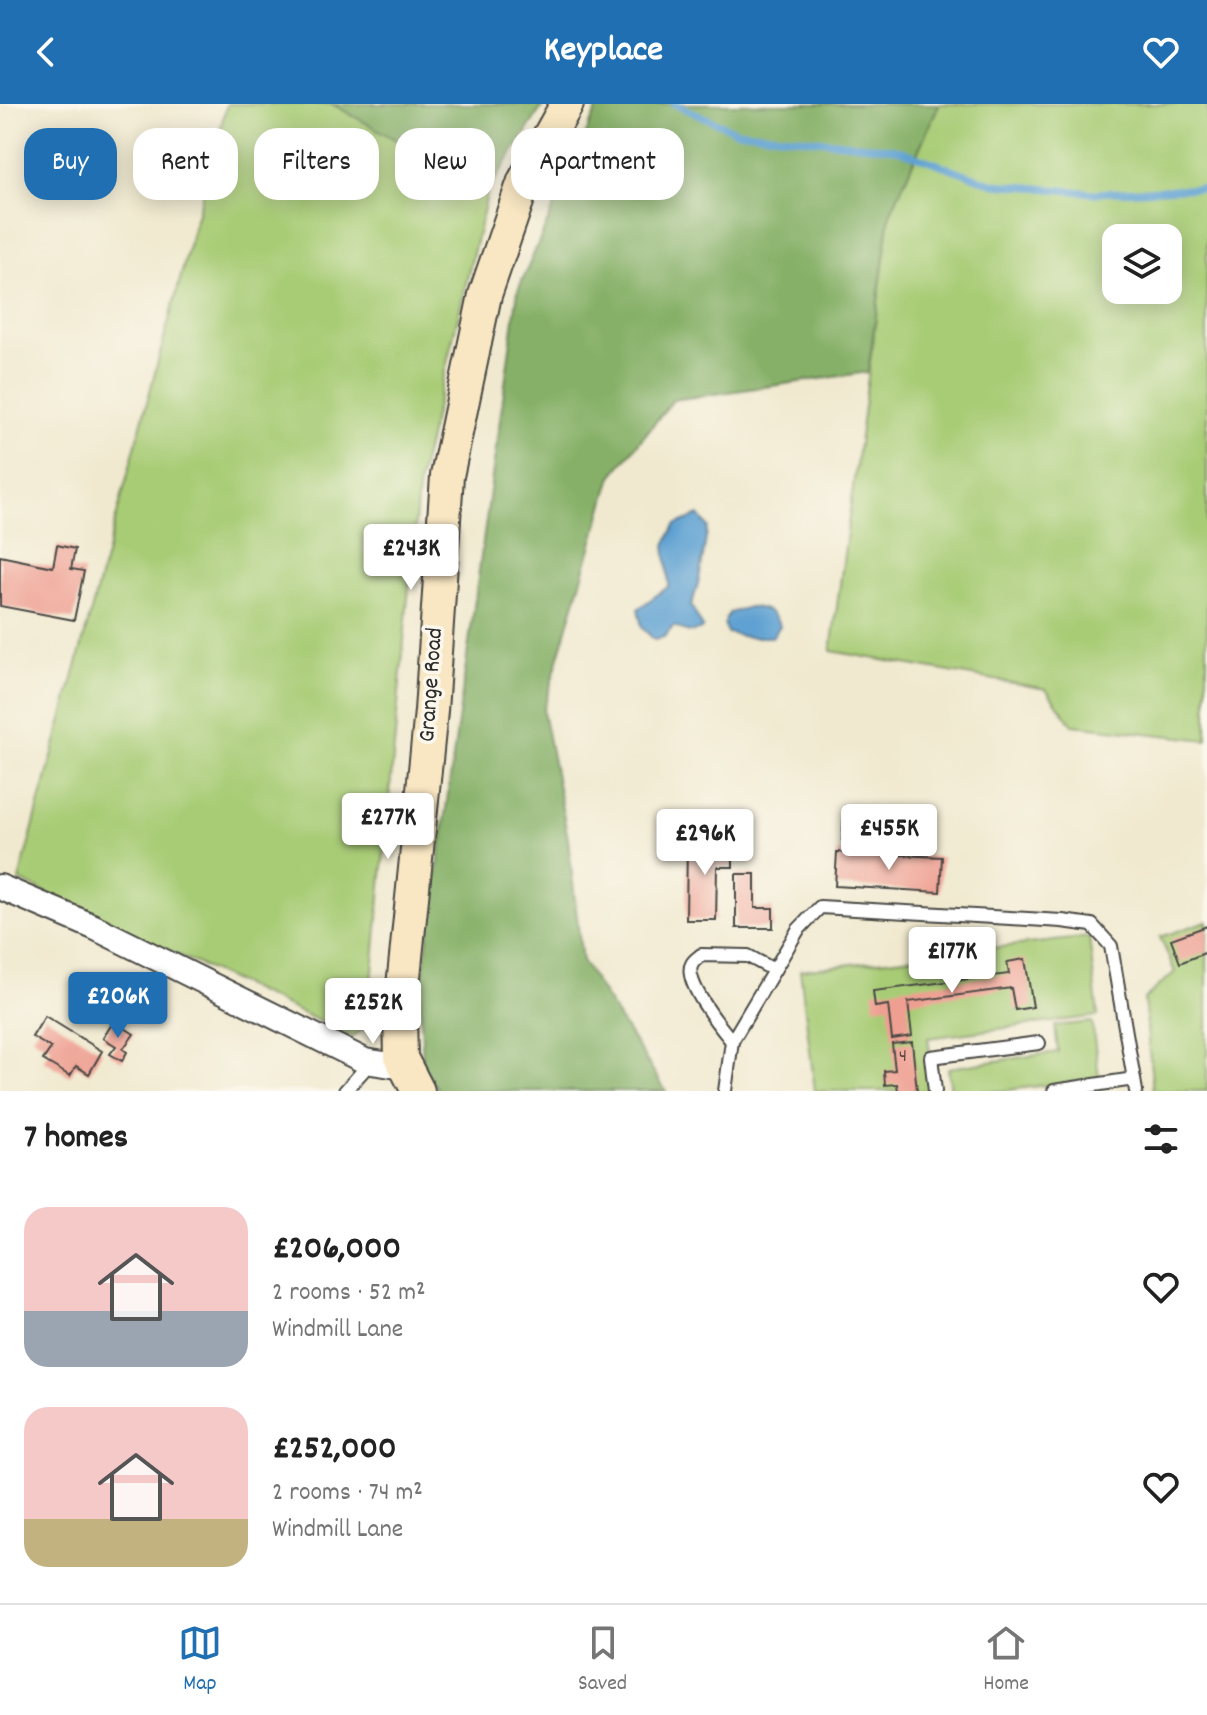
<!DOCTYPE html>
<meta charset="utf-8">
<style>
:root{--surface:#fff;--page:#f6f6f6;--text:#222;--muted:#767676;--line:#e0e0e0;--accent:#1f6fb2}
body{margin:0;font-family:Dekko,sans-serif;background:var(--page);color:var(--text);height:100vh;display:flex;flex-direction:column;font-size:30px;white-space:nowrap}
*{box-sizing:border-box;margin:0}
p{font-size:26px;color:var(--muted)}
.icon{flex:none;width:44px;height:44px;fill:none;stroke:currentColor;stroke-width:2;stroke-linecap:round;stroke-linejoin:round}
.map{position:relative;height:987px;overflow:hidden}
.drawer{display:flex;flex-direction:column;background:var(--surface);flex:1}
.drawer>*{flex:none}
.banner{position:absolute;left:24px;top:24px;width:800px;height:72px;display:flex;gap:16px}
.fabs{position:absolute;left:1102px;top:120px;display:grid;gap:16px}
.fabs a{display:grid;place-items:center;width:80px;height:80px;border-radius:16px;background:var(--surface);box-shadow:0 4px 20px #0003;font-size:40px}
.price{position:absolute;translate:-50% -68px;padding:0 18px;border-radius:8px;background:#fff;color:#222;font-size:26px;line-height:52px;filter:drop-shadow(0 2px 4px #0008)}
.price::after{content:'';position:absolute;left:50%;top:48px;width:24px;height:18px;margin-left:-12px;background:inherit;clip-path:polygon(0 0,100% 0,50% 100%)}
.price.on{background:var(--accent);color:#fff}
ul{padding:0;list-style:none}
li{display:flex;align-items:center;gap:24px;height:200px;padding:0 24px}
li span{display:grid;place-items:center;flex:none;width:224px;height:160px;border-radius:24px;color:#555}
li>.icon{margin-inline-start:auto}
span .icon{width:96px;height:96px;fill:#fffc;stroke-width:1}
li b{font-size:34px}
h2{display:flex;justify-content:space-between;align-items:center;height:96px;padding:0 24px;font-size:34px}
.chip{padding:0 28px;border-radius:24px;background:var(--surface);box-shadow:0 4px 20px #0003;font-size:28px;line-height:72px}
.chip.on{background:var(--accent);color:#fff}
header{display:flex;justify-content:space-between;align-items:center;height:104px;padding:0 24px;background:var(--accent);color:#fff;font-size:36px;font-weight:800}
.dock{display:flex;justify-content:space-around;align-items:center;height:112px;border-top:2px solid var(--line);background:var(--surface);font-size:22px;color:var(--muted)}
.dock a{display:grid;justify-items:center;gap:4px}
.dock .on{color:var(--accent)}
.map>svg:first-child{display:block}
.green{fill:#a8cc76;stroke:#6a7c50;stroke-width:2;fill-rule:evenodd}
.forest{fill:#86b067;stroke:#586e49;stroke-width:2}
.water{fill:#5ea1d2;stroke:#44667e;stroke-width:2}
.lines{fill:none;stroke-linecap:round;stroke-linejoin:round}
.stream{stroke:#5ea1d2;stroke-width:7}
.building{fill:#ee9f91}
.service-casing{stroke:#494844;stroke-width:16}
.minor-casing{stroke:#494844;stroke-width:28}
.secondary-casing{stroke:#494844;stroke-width:36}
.service{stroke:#fff;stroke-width:12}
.minor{stroke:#fff;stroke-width:24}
.secondary{stroke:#f9e7c3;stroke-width:32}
.labels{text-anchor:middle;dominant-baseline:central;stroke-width:7;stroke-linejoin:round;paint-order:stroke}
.number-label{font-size:20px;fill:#5c4844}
.street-label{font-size:24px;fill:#2b2b2b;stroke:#fbf7ec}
</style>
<header><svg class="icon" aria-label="back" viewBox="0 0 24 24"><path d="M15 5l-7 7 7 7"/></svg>Keyplace<svg class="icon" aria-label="heart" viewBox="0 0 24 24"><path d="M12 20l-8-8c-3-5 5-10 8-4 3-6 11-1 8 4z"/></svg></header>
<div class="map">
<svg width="1207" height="987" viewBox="0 0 1207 987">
<rect width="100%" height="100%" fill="#fbf7ec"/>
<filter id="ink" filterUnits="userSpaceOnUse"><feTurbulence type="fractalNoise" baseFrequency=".0125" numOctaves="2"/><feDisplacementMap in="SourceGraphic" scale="16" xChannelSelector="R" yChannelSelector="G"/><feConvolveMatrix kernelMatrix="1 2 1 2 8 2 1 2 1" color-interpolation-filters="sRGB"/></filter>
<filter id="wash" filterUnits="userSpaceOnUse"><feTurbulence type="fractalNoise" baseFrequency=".006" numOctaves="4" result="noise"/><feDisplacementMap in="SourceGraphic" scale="32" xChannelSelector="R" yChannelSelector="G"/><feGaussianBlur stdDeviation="1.8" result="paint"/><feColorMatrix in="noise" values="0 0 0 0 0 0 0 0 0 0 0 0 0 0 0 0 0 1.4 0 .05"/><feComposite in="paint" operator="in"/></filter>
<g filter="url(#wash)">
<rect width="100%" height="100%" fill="#f0e9cf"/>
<!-- green -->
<g class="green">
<polygon points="227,0 332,0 488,87 419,376 368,921 353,933 19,776"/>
<path d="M939,0H1207V636L1073,621L1046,585L831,547L890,110ZM1116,134H1168V186H1116Z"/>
<polygon points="1207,817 1207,987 1153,987 1144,895 1175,868 1160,833"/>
<polygon points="1089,833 1098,912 928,934 935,987 815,987 800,866"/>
<polygon points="1092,918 1099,974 1001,987 951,987 948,964 1058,948 1055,922"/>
</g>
<!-- forest -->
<g class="forest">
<polygon points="332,0 544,0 488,87"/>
<polygon points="599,0 939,0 890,110 868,268 673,296 612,372 543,607 568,735 582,857 666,987 439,987 423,963 420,891 518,186"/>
</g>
<!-- water -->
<g class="water">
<path d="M699,411L708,423C703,448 701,478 691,501L703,524C691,531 685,527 674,522L664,533L655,536L642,524L638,505L669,482L665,441L675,421Z"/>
<path d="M749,503C766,504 773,507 780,522L772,533H746L727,529L724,519L729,509Z"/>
</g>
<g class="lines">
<!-- stream -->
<polyline class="stream" points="674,0 736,27 896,45 994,80 1095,89 1207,84"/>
</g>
<g id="blocks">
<!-- building -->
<g class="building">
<polygon points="57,441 75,445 71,465 84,467 74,516 0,502 0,452 53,463"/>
<polygon points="845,702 919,709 916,743 842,736"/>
<polygon points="687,737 733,737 733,763 717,763 716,816 686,816"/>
<polygon points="837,748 942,753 940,788 835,782"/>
<polygon points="736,770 755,770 755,804 773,804 773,824 736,824"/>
<polygon points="1207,822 1207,848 1180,859 1171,835"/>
<polygon points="1025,855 1033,903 1015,906 1011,884 908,898 912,932 892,935 888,901 875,903 873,887 1009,870 1007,858"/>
<polygon points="45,912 102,947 89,970 76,962 70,972 43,956 51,944 32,933"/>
<polygon points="114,917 134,930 123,945 127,948 122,957 110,950 116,942 103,934"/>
<polygon points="912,938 917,987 898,987 897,980 885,981 884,967 895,966 892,940"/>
</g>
</g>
</g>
<g filter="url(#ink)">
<use href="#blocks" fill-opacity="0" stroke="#494844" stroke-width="2"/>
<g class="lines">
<!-- service casing -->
<g class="service-casing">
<g id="service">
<path d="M732,937C721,924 682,876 692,860C694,856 698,854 701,851L748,852L774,866"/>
<polyline points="345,987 371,958"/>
<polyline points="725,987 732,937 798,826 820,803 1062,817 1092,821 1111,842 1136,987"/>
<polyline points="935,987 931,953 1039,939"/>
<polyline points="1054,987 1134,975"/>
</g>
</g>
<!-- minor casing -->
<g class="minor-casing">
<polyline id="minor" points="0,783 94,823 365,957 404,963"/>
</g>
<!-- secondary casing -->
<g class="secondary-casing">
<polyline id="secondary" points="418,987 401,954 400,912 431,607 447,372 485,191 524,77 567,0"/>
</g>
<!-- service -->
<use href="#service" class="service"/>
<!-- minor -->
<use href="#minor" class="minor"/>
<!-- secondary -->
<use href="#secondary" class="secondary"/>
</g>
</g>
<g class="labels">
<!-- number labels -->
<g class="number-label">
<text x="903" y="953">4</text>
</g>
<!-- street labels -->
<g class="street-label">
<text transform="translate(432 581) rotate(-86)">Grange Road</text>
</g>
</g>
</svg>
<div class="fabs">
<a><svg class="icon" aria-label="layers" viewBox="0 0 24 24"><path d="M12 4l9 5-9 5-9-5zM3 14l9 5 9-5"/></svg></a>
</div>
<b class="price" style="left:411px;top:488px">£243K</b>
<b class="price" style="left:388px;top:757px">£277K</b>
<b class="price" style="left:889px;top:768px">£455K</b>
<b class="price" style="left:705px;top:773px">£296K</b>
<b class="price" style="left:952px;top:891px">£177K</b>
<b class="price on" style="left:118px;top:936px">£206K</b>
<b class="price" style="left:373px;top:942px">£252K</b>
<div class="banner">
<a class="chip on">Buy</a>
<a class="chip">Rent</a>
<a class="chip">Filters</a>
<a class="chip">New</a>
<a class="chip">Apartment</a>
</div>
</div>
<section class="drawer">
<h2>7 homes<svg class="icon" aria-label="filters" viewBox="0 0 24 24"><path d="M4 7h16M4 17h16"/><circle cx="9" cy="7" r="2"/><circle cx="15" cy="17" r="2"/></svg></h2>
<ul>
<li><span style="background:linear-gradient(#f6c9c9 65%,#9aa5b1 0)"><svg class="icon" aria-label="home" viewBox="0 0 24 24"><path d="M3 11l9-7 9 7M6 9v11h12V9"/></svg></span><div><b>£206,000</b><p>2 rooms · 52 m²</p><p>Windmill Lane</p></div><svg class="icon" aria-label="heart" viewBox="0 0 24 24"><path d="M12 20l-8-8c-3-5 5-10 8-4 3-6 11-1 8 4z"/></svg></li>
<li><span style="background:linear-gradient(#f6c9c9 70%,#c2b280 0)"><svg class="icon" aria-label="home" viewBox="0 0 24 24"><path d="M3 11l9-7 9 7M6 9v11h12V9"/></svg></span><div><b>£252,000</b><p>2 rooms · 74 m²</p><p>Windmill Lane</p></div><svg class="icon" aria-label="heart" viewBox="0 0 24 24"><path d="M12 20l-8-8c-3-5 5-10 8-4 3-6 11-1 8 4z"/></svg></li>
</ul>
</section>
<nav class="dock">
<a class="on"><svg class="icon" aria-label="map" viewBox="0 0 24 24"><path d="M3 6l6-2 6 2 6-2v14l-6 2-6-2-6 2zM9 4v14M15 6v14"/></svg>Map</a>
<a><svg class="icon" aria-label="saved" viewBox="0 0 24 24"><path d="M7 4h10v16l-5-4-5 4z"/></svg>Saved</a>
<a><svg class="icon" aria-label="home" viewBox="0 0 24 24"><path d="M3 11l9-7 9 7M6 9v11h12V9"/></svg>Home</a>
</nav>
